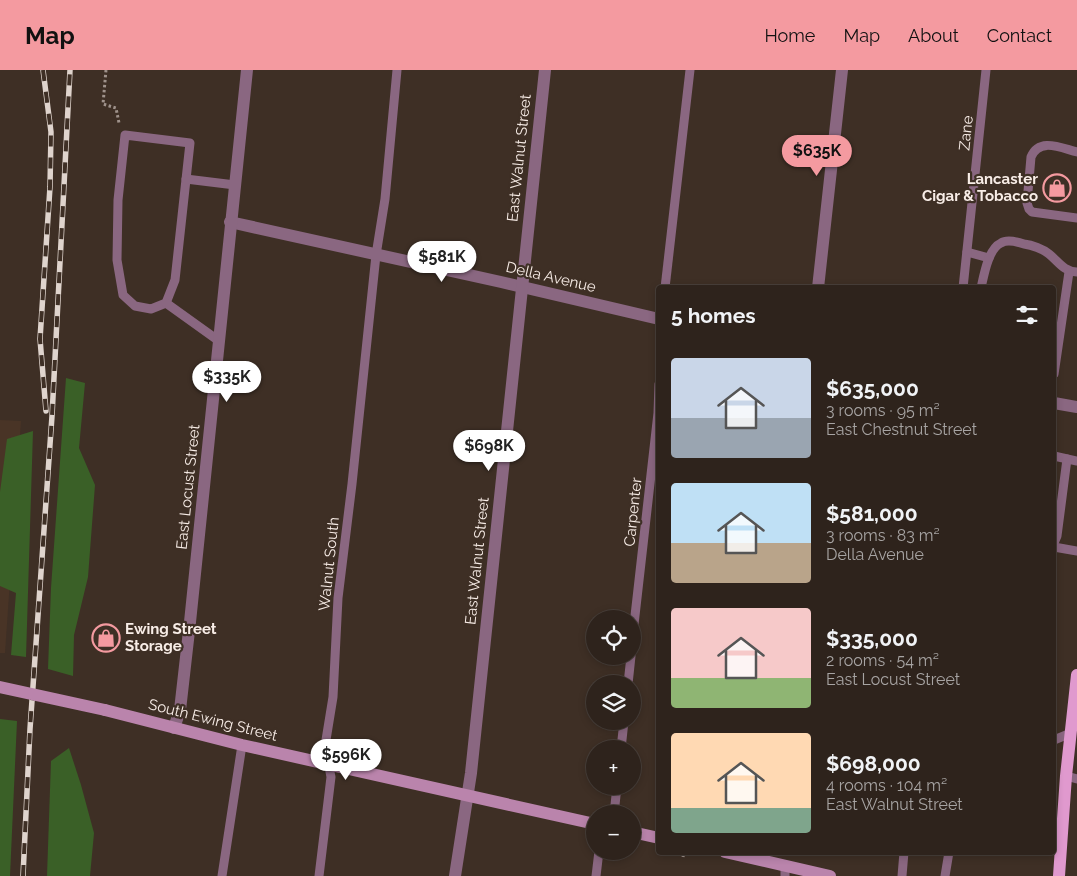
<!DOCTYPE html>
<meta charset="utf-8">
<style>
:root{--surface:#2e231c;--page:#362b25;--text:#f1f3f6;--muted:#a7a4a3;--line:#49403b;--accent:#f49aa0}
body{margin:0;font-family:Raleway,sans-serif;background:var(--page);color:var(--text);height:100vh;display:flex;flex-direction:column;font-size:19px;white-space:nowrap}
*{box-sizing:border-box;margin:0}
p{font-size:16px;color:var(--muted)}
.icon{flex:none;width:28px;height:28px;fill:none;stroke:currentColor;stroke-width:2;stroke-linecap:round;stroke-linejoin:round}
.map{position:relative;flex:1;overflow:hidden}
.panel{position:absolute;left:656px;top:215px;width:400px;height:570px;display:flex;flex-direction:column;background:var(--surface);border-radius:5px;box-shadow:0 2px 8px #0003,0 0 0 1px var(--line)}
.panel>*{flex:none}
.fabs{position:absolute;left:586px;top:540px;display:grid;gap:10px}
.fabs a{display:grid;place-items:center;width:55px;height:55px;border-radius:50%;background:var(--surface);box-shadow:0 2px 8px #0003,0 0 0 1px var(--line);font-size:25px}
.price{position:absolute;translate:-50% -42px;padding:0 11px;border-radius:18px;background:#fff;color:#222;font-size:16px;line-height:32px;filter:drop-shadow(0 1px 2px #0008)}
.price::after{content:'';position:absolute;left:50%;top:30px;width:15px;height:11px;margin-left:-8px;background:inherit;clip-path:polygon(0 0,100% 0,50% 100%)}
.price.current{background:var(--accent);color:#111}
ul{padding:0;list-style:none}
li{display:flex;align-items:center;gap:15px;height:125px;padding:0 15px}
li span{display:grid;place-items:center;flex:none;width:140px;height:100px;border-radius:5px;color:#555}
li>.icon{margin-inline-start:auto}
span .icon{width:60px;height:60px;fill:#fffc;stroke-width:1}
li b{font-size:21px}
h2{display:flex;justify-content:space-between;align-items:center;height:60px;padding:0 15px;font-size:21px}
header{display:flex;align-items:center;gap:30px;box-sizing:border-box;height:70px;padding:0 25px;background:var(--accent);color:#111}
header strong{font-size:24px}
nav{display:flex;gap:28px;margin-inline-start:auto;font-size:18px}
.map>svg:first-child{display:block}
.built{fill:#493426}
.green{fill:#3a6027}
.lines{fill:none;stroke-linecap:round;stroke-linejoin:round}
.path{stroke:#9f928b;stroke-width:3;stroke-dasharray:2.5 2.5;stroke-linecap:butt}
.lane{stroke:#8a6781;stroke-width:9}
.street{stroke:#8a6781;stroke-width:12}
.secondary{stroke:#ba84ac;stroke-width:12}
.primary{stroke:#e099ce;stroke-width:12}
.rail-casing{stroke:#dfd4cd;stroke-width:5.5}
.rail{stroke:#3e2f25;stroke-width:4;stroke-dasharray:11;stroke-linecap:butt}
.secondary-bridge{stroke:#ba84ac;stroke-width:12}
.labels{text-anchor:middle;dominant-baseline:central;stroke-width:4.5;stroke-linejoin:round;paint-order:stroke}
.street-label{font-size:15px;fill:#f8ede7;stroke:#3e2f25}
.poi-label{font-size:15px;font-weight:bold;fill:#f8ede7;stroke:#3e2f25;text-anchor:end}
</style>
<header>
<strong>Map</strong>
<nav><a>Home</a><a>Map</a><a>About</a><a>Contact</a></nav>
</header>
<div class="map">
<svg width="1077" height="806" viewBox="0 0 1077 806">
<rect width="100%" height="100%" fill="#3e2f25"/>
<!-- built -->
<polygon class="built" points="0,350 21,351 5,583 0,583"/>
<!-- green -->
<g class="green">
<polygon points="66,308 85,313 79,378 95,415 88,507 74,565 73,606 48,599 51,518"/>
<polygon points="33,361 26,587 11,585 16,523 0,516 0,422 7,369"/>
<polygon points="0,649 17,651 10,806 0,806"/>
<polygon points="69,678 81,715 94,763 90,806 47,806 51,691"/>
</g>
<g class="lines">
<!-- path -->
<g class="path">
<polyline points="106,0 103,34 116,38 119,53"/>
<polyline points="683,787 684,782"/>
</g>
<!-- lane -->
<g class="lane">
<polygon points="125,65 190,73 175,210 166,233 151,239 135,236 123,225 117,190 118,130"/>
<path d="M1077,82C1061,78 1039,67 1031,87L1027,133L1029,139L1032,142L1077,148"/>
<polyline points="186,109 235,115"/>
<polyline points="967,182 989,188"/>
<polyline points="665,218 690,0"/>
<polyline points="963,218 986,0"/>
<path d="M981,218C984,205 988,179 1001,173C1007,169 1018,172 1024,174C1032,175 1043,179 1049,184C1059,192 1063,201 1077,202"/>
<polyline points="166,233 219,271"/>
<polyline points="1054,304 1069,202"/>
<polyline points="1054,386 1077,391"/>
<polyline points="1054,473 1057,466 1067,389"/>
<polyline points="1054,477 1077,481"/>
<polyline points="632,572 658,343 659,314"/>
<polyline points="628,614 631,586"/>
<polyline points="1054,670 1071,663"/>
<polyline points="621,679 624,651"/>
<polyline points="1066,706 1077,709"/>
<polyline points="611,744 615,735 617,716"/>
<polyline points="222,806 242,675"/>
<polyline points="319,806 331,707 325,676 333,627 338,528 352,414 376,185 385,129 397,0"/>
<polyline points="596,806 599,781"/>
<polyline points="785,806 785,796"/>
<polyline points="902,806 904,782"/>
<polyline points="945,806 949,782"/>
</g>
<!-- street -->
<g class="street">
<polyline points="230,152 501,212 659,249"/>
<polyline points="818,218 842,0"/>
<polyline points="1054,333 1077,337"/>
<polyline points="174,658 180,640 190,552 247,0"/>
<polyline points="455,806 471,703 545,0"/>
</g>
<!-- secondary -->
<g class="secondary">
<polyline points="105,640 242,675 595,754"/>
<polyline points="632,762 659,768"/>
<polyline points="725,782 830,806"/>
</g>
<!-- primary -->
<polyline class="primary" points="1059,806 1066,706 1077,605"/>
<!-- rail casing -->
<g class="rail-casing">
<g id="rail">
<polyline points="43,0 51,62 50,117 40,269 46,341"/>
<polyline points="23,806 30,659 52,346 70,0"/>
</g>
</g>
<!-- rail -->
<use href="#rail" class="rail"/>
<!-- secondary-bridge -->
<polyline class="secondary-bridge" points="0,617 105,640"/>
</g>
<!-- icons -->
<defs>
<g id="shop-ring" transform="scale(1.4375)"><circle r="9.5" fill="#3e2f25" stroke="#f49aa0" stroke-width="1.5"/><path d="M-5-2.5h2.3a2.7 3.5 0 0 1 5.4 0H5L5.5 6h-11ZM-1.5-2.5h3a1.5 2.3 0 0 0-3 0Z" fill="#f49aa0"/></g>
</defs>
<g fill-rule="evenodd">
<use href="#shop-ring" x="1057" y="118"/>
<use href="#shop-ring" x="106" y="568"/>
</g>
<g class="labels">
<!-- street labels -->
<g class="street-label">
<text transform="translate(966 63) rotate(-84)">Zane</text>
<text transform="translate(519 88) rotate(-84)">East Walnut Street</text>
<text transform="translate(551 207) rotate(13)">Della Avenue</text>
<text transform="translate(188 417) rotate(-84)">East Locust Street</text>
<text transform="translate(633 442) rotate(-84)">Carpenter</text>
<text transform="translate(477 491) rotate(-84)">East Walnut Street</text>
<text transform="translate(329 494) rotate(-84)">Walnut South</text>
<text transform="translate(213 650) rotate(14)">South Ewing Street</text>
</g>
<!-- poi labels -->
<g class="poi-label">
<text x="1038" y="109">Lancaster<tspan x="1038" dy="17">Cigar &amp; Tobacco</tspan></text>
<text x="125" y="559" text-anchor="start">Ewing Street<tspan x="125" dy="17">Storage</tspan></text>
</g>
</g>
</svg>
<div class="fabs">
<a><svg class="icon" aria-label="locate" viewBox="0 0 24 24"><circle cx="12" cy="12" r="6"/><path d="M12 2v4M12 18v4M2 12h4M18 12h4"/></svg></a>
<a><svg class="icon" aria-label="layers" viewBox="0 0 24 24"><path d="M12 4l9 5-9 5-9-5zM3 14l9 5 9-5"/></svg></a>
<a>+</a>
<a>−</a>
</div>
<b class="price current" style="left:817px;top:107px">$635K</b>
<b class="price" style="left:442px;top:213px">$581K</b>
<b class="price" style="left:227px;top:333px">$335K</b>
<b class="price" style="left:489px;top:402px">$698K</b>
<b class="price" style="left:346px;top:711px">$596K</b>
<section class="panel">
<h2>5 homes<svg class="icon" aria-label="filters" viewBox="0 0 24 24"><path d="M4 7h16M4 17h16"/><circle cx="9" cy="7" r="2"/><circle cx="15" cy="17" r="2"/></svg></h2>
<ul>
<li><span style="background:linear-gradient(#c9d6e8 60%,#9aa5b1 0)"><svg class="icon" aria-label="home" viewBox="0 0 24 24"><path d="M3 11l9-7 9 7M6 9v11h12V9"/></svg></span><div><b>$635,000</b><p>3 rooms · 95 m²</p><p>East Chestnut Street</p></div></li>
<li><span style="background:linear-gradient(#bfe0f5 60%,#b9a48a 0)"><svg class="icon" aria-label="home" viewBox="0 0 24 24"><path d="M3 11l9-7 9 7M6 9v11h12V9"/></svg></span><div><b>$581,000</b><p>3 rooms · 83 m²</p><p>Della Avenue</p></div></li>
<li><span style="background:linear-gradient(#f6c9c9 70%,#8fb573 0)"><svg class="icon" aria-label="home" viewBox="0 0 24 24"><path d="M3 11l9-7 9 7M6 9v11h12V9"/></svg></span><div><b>$335,000</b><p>2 rooms · 54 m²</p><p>East Locust Street</p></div></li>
<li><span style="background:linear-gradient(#ffd9b3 75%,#7fa58c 0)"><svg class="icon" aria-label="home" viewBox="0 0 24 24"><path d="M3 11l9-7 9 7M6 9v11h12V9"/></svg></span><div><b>$698,000</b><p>4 rooms · 104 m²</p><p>East Walnut Street</p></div></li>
</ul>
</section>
</div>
